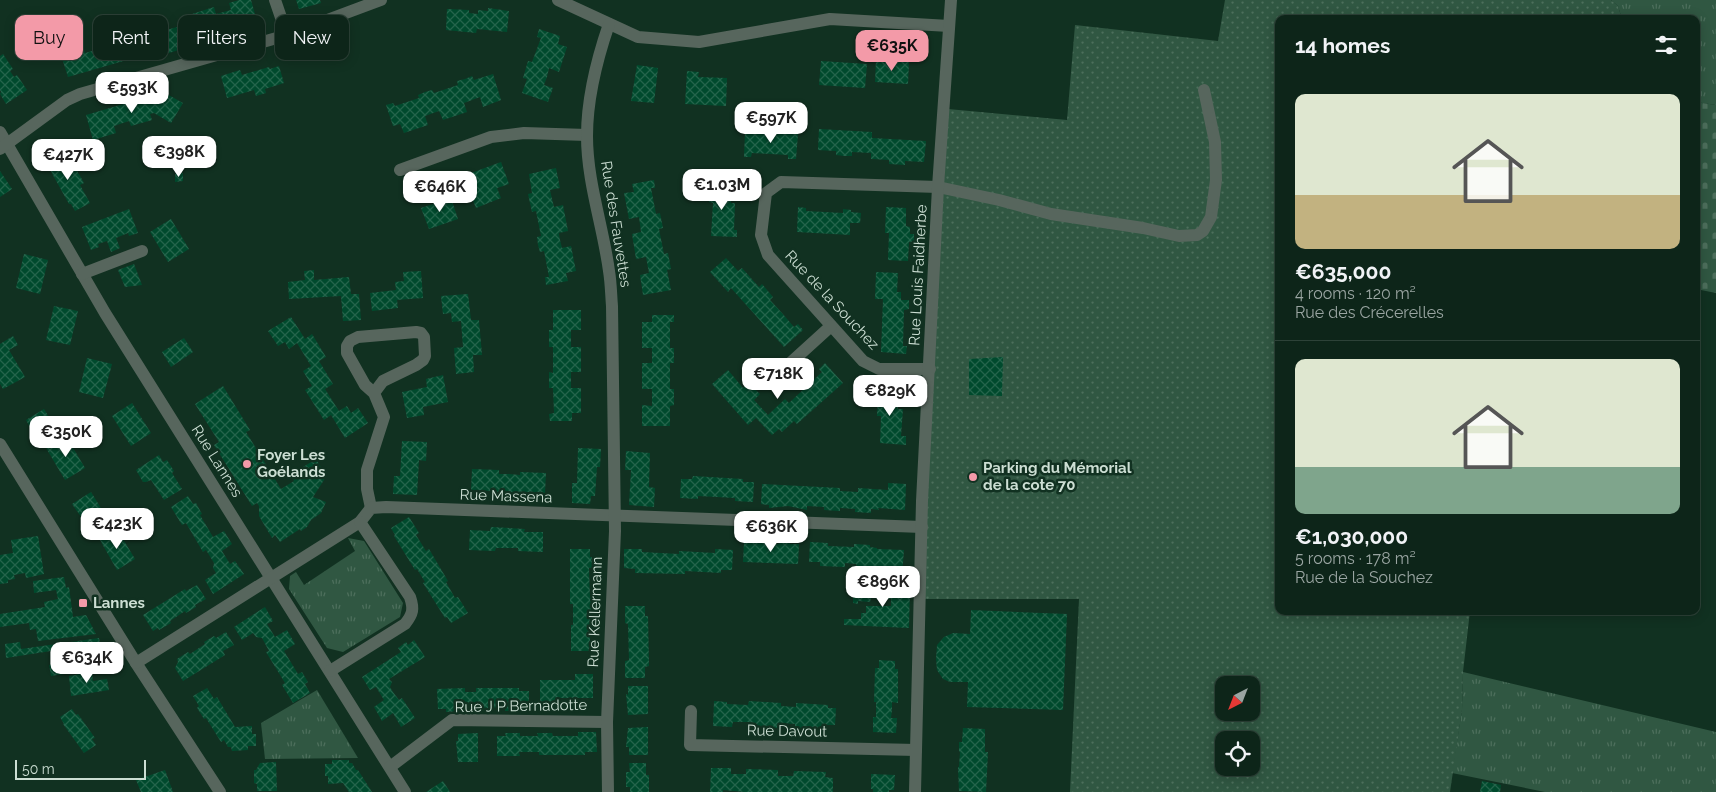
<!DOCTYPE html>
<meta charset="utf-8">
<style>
:root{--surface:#0d2519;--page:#162d22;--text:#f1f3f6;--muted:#9aa5a2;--line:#2d4238;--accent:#f39aa8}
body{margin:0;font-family:Raleway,sans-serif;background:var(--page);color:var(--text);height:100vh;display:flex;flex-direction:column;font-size:19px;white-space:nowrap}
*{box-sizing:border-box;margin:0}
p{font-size:16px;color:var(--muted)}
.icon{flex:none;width:28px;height:28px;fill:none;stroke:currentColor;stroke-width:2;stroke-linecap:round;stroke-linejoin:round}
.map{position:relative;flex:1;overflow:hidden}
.drawer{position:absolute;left:1275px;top:15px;width:425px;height:600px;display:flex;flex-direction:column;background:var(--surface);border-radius:10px;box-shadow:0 2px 12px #0003,0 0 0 1px var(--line)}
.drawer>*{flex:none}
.guide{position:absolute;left:15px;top:15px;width:475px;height:45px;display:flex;gap:10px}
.needle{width:32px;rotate:222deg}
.controls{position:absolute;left:1215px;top:676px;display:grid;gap:10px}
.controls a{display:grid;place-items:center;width:45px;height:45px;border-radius:10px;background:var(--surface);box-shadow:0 2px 12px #0003,0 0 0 1px var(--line);font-size:25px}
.scale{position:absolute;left:15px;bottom:12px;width:131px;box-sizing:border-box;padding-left:5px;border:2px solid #ccded3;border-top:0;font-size:14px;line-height:18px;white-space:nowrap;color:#ccded3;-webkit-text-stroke:4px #113121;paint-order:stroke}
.price{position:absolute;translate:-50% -42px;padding:0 11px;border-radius:10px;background:#fff;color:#222;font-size:16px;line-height:32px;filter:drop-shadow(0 1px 2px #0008)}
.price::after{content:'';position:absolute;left:50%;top:30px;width:15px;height:11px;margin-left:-8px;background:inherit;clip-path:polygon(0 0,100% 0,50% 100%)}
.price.active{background:var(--accent);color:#111}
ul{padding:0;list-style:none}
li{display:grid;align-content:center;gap:10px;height:265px;padding:0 20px}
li+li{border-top:1px solid var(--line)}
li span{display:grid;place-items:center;height:155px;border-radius:10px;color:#555}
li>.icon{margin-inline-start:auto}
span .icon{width:90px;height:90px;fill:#fffc;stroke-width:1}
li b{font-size:21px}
h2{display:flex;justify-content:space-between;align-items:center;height:60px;padding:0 20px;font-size:21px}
.pill{padding:0 18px;border-radius:10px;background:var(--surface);box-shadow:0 2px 12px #0003,0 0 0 1px var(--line);font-size:18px;line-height:45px}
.pill.active{background:var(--accent);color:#111}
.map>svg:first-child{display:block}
.grass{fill:url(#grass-tufts)}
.cemetery{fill:url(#cemetery-stones)}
.park{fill:url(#park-dots);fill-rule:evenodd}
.building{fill:url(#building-cross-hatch)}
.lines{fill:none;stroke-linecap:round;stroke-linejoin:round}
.minor{stroke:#57665d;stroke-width:12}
.poi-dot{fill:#f39aa8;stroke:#113121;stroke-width:2}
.labels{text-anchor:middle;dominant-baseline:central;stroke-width:5;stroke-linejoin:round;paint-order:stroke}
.street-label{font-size:15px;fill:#ccded3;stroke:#113121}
.poi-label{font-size:15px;font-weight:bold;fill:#ccded3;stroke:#113121;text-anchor:start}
</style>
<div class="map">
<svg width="1716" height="792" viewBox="0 0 1716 792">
<defs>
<pattern id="grass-tufts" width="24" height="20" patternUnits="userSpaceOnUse" patternTransform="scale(1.25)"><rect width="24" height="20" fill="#305742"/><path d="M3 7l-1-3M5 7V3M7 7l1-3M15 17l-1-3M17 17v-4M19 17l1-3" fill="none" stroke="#4d6f5c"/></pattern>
<pattern id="cemetery-stones" width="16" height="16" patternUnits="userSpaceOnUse" patternTransform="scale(1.25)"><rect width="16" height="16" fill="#305742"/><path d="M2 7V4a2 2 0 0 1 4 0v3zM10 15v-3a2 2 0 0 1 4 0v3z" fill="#4d6f5c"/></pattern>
<pattern id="park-dots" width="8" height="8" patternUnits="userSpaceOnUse" patternTransform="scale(1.25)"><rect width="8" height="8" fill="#305742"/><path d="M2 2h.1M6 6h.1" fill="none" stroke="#4d6f5c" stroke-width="1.8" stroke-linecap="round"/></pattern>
<pattern id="building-cross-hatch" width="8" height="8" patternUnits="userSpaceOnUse" patternTransform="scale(1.25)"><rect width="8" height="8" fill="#004a2d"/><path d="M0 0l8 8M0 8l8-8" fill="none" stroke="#24644b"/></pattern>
</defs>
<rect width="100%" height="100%" fill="#113121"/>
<!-- grass -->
<g class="grass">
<polygon points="1611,0 1716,0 1716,105 1696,102 1696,19 1622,19 1618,6"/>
<polygon points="348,538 364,541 403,603 400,617 343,652 327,648 289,589 290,576 296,572 304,585 355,551"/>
<polygon points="1463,672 1716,732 1716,792 1545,792 1452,773 1462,710"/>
<polygon points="317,690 358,758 265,759 261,723"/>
</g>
<!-- cemetery -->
<polygon class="cemetery" points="1696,102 1716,105 1716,293 1696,289"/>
<!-- park -->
<path class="park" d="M1225,0H1611L1618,6L1622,19H1279V611H1470L1463,672L1462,710L1450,792H1070L1079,599H920L948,109L1067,120L1075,25L1218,41ZM1224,685H1251V712H1224ZM1224,740H1251V768H1224Z"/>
<!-- building -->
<g class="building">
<polygon points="239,0 251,0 257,21 199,38 192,14 214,7 216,14 231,10 229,3"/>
<polygon points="296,0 320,0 321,3 299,9"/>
<polygon points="488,8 509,11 507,32 477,29 476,33 446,30 447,9 469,10 469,13 478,14 478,10 488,11"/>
<polygon points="187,24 192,40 183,43 185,48 144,61 142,55 134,58 129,41"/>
<polygon points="539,29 560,36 558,44 567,47 559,72 549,68 547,77 544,85 553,88 548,102 522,93 527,79 523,78 528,61 532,62 541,38 537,37"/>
<polygon points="120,35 127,60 68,77 60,52 83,45 85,53 99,49 97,41"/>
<polygon points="3,54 13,69 10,71 14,77 17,75 27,90 6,104 0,94 1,92 0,90 0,56"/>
<polygon points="876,59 885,60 885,61 890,60 909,62 908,84 875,82"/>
<polygon points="821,61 867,64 865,88 819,85"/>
<polygon points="637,65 658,68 654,103 631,101"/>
<polygon points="279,66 284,83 265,89 266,93 256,96 254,90 227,98 221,76 240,70 242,75 269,67 270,69"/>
<polygon points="687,71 699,72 698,77 727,78 726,106 685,104"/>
<polygon points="493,74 501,100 483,107 480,97 464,103 467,112 443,120 439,111 425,116 428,125 404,133 400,124 393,126 386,105 393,103 395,106 419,98 418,95 425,92 432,90 434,93 458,85 457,81 465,79 472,76 474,80"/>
<polygon points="165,93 183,103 171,123 154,113 150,114 152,120 131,126 129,121 114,126 116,133 93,140 86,115 154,95 155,102 160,101"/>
<polygon points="819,129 872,132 872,138 926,141 924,162 905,161 905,165 889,164 889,160 871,159 871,153 852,152 852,156 844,156 836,155 836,151 818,150"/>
<polygon points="745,131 798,134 796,159 788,159 788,155 752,153 751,157 744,157"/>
<polygon points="62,152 71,168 75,167 84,183 80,185 90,203 75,211 71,204 69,204 49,168 50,168 47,160"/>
<polygon points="501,162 509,184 497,188 501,198 476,208 463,176"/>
<polygon points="556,168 560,188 550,190 552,199 554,207 563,205 568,231 559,233 560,240 562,248 571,246 576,271 566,273 568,281 546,285 545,277 549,277 544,251 540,252 538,245 537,237 541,236 536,211 532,212 528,194 532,193 529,174"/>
<polygon points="0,171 12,189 0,197"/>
<polygon points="183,173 183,181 175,182 175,174"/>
<polygon points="654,180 655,188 651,188 656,214 660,213 663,228 659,229 664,254 668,253 671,269 667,270 671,290 643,295 640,275 649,273 646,257 636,259 632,234 641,232 639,217 629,219 624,193 634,192 632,184"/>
<polygon points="710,183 732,185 731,203 735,203 734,230 737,230 737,237 711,236 713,203 709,202"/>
<polygon points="451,198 458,219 429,229 421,208"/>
<polygon points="798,207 806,208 806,211 843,213 843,209 851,210 851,212 861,213 860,223 850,223 850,235 797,232"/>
<polygon points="886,207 906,208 906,226 910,227 910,234 914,234 914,242 909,242 908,261 888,260 889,233 885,233"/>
<polygon points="129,209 138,233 129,236 128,233 116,238 120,248 111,252 107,241 98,244 99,247 91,250 82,227"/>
<polygon points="171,219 189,249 168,262 150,232"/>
<polygon points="24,254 48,260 40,294 16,288"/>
<polygon points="726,258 738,271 742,268 759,287 762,284 773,297 770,300 782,313 794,327 798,324 803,330 784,347 731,288 728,292 710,272"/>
<polygon points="134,264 142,285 125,287 118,270"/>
<polygon points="314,270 314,280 349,277 351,294 359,294 361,320 343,321 341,296 289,299 288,282 305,280 304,271"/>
<polygon points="421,271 423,298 397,300 398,308 372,311 370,293 396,290 395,282 404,281 403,272"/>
<polygon points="876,272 898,273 897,292 901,292 901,300 909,300 909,309 904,310 903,346 907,346 906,354 881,352 883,299 875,299"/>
<polygon points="468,294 471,320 479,320 482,355 473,355 474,372 456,374 454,348 463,347 461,321 452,322 451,313 443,314 441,296"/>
<polygon points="54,306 78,311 70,345 46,340"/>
<polygon points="553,310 581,310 581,330 571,330 571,347 581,347 581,372 571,372 571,388 581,388 581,413 572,413 572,421 550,421 549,414 554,413 553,388 549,388 549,372 553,373 553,347 549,347 549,330 553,330"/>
<polygon points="652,315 674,315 674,322 670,322 670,348 674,348 674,363 670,363 670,389 674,389 674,405 670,406 670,426 642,426 642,405 652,406 652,389 642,389 642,363 652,363 652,348 642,348 642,322 652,322"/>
<polygon points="291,317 305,339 312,334 326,357 319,361 333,384 325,389 339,411 347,406 351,413 358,408 368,423 345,438 331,415 324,420 305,390 312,386 303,371 311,366 297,343 289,349 285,342 278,346 268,331"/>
<polygon points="13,336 18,345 9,350 25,377 3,389 0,384 0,344"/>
<polygon points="184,338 193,352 171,367 162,352"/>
<polygon points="1003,357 1002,396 969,395 969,359"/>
<polygon points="87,358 112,364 103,398 79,392"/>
<polygon points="825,363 843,383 797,424 794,421 782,432 779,429 772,435 756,418 748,425 712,384 728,370 743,388 746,385 751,390 754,388 760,394 754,400 768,415 785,399 789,403 822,372 819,369"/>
<polygon points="443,375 448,402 423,407 424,415 407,418 402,392 427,387 426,379"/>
<polygon points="223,386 250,430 246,432 281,489 294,481 288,471 293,468 295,472 316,459 325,474 324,480 313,497 326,502 321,513 311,520 307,527 301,531 300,529 280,542 275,535 272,538 259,516 259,506 257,503 252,506 214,445 219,442 195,404"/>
<polygon points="878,389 899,390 898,409 903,409 901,436 906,436 906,445 880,443 881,416 877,416"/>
<polygon points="132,403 151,433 131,446 112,416"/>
<polygon points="44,409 58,432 37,445 32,436 34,435 26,420"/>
<polygon points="66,436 85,468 65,480 46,448"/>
<polygon points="402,441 427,442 426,461 419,460 417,495 393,494 394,476 400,476"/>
<polygon points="578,448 601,449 600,467 597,467 595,496 591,496 590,504 572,503 572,483 577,483"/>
<polygon points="626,451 650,453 649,487 655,488 654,507 629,505 631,470 625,470"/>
<polygon points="159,455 163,462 167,460 174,471 172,473 182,489 164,500 151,480 146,482 143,482 136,470"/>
<polygon points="472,469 499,470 499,474 509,474 520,475 520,472 546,473 545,493 525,492 525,496 508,495 491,495 492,491 471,490"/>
<polygon points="693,476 743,479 743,482 754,482 753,502 735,501 735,498 717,497 698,496 698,499 680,498 681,479 692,479"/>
<polygon points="888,483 906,484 905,510 878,508 879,510 871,509 871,513 855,512 855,509 840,508 840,511 824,510 824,507 807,506 807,510 788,506 769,508 769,505 761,504 762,484 840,488 840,491 858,492 858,488 888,490"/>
<polygon points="91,492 104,513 86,524 72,504"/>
<polygon points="188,496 193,504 196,503 202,514 200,515 213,537 224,531 232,544 222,551 230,564 235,561 244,574 213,594 205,580 216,573 213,568 214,563 206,550 203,552 186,523 182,525 171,507"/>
<polygon points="409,517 419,533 416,535 426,551 429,549 448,581 446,582 455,598 458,597 468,613 451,623 447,617 445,618 423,583 425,582 417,569 415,570 394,536 395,535 391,528"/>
<polygon points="491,527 525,529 524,532 543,532 543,552 518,551 518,548 496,548 495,551 469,550 470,530 490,531"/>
<polygon points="117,529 135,559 117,570 100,540"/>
<polygon points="38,536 44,574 26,578 25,573 14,575 15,579 8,580 8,583 0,584 0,555 13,553 11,540"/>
<polygon points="753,540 764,540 764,543 779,544 778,541 790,541 790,544 799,544 798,564 743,562 744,542 753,543"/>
<polygon points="810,542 828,543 828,546 854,547 854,544 870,545 870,547 877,548 877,549 904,550 902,576 884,574 885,568 857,567 856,564 845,563 845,567 820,566 820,562 809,562"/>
<polygon points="570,549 590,549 590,557 592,557 592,568 589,568 590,597 592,597 592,631 590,631 590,651 571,651 571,625 573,625 573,604 570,604"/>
<polygon points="624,549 642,549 642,552 679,554 679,551 715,553 715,549 733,550 732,570 721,570 721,573 685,571 685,574 635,573 635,569 624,568"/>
<polygon points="64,577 66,588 69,587 73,617 86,615 96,634 38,641 36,629 30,630 29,623 0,627 0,614 45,607 44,602 58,599 56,590 34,593 33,581"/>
<polygon points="197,585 206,599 195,605 196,607 186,613 185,611 170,621 171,623 159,630 158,628 153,631 143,615 185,589 186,591"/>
<polygon points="853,587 910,589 909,628 844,625 844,619 861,619 861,613 866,613 866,606 891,606 891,599 871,598 870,602 858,601 858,604 853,603"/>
<polygon points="625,606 645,606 645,616 648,616 649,666 645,667 645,678 625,678 625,661 629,660 628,624 625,623"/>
<polygon points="265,607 273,621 267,624 275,637 287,630 295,644 284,651 298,674 302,672 308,682 305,684 310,693 293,703 282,685 285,683 266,652 269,651 262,638 256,637 253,633 242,640 234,627"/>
<polygon points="971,610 1067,614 1063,710 967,707 968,682 950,682 943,679 937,670 936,659 937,645 944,637 953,633 970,634"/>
<polygon points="226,632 234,645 223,651 225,655 183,681 175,668 178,662 177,659 188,652 190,654 205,644 204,642 214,636 216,638"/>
<polygon points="99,638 102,654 104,654 107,670 92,672 91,666 82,667 80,652 71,653 70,648 6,658 5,644 20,642 21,649"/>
<polygon points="414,640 425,657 389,679 392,682 390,687 393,692 399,700 402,698 415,718 401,727 393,713 382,721 374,707 384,700 376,687 370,690 362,677 401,652 398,648 406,642 408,645"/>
<polygon points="879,660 895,661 895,669 898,669 898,703 892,702 892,710 891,718 897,718 896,733 873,732 873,717 876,717 876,702 874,702 875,668 879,668"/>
<polygon points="75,661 77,672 51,676 49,665"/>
<polygon points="92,672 93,681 107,679 109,690 71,696 69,676"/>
<polygon points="575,674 593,674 593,698 559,698 559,704 540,704 540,680 575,680"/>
<polygon points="628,686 648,686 648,714 628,715 626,694 628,695"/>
<polygon points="207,688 214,699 217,697 235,727 252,726 252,734 256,734 256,746 248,746 248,750 232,751 231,747 228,747 224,740 221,742 206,718 204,719 199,711 197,708 199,706 193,696"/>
<polygon points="465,688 465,692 476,692 476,688 519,688 519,691 529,691 529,707 520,707 520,711 505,711 505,707 490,708 490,711 475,711 474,708 458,708 458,711 446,712 446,709 438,709 437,689"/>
<polygon points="714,701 727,702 727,704 748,705 749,701 781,703 781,706 796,707 796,703 828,705 828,708 836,708 835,725 827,725 827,730 795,729 795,724 780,723 780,728 748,727 748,722 733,722 732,727 713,726"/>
<polygon points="72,709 76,715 78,714 95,738 92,739 96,745 84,753 63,724 64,724 60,717"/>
<polygon points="648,727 648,755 629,755 629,747 626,747 628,728"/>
<polygon points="963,728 985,729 985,752 988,752 986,792 959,791 958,767 959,767 960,752 959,751 959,742 962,742"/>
<polygon points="578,732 596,732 597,752 585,752 585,755 539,755 539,752 519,752 520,756 497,756 497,736 506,736 505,733 520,733 520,736 538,736 537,733 552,733 553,736 578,736"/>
<polygon points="478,733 478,762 458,762 456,741 458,741 458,734"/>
<polygon points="332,760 349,760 349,763 352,763 356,770 358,770 372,792 349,792 343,783 328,784 328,776 325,776 325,764 332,764"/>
<polygon points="276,762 277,791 257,791 257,784 254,783 254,770 256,770 260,763"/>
<polygon points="629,763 646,763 646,775 649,775 649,792 630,792 630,787 626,787 626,772 630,772"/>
<polygon points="711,768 731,768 731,774 746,774 746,769 778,770 778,776 793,776 794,771 826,772 825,777 833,778 833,792 745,792 723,790 723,792 710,792"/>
<polygon points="165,770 173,792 141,792 136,780"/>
<polygon points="871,774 895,775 894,790 889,790 889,792 873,792 873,789 871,789"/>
<polygon points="443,781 450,792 426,792"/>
<polygon points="1482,781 1501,785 1500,792 1480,792"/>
</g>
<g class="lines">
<!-- minor -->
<g class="minor">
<polyline points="275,0 287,35"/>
<polyline points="558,0 638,37 699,42 830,19 949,26"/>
<polyline points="0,132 105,313 405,792"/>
<polyline points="0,149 67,100 80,94 287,35 381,0"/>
<polyline points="400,170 491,137 524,133 587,135"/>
<polyline points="82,274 142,251"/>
<polyline points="930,369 879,369 863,361 768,255 761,235 766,193 781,182 938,187 999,200 1051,214 1143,228 1179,236 1197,235 1203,231 1211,217 1216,180 1215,142 1204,90"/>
<polyline points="769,370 787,366 831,326"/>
<polyline points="0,444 136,663 220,792"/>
<polyline points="371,508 367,489 367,470 384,417 374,393 365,385 347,353 347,346 350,341 358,337 416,332 421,333 424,337 425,356 423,360 416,365 383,381 374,393"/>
<polyline points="136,663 360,522 371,508 386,507 922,527"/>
<path d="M330,671L405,624C413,614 414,609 410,597L360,522"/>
<polyline points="691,711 690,745 916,750"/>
<polyline points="390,767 452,720 607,722"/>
<path d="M608,792L607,722L615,531L612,306C611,294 611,283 609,271C603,226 587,182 587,136C587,98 597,59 609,24"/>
<polyline points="915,792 922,501 938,187 951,0"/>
</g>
</g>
<!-- markers -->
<g class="poi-dot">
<circle cx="247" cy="464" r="5"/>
<circle cx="973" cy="477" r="5"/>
<rect x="78" y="598" width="10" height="10" rx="2.5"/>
</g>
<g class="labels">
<!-- street labels -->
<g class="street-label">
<text transform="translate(616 224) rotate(81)">Rue des Fauvettes</text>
<text transform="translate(918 275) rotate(-87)">Rue Louis Faidherbe</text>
<text transform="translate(832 300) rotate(47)">Rue de la Souchez</text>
<text transform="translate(217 461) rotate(58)">Rue Lannes</text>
<text transform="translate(506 496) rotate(2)">Rue Massena</text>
<text transform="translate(595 612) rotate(-88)">Rue Kellermann</text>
<text transform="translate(521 706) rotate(-1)">Rue J P Bernadotte</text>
<text transform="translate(787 731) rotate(1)">Rue Davout</text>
</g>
<!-- poi labels -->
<g class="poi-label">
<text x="257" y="455">Foyer Les<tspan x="257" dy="17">Goélands</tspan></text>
<text x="983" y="468">Parking du Mémorial<tspan x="983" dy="17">de la cote 70</tspan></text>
<text x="93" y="603">Lannes</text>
</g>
</g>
</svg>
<div class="controls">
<a><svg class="needle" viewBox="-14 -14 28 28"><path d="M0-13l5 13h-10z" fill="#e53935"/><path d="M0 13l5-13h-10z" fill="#9aa5a2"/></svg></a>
<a><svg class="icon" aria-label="locate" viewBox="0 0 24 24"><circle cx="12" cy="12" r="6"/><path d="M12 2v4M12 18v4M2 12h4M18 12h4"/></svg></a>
</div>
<div class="scale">50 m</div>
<b class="price active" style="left:892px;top:72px">€635K</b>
<b class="price" style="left:132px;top:114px">€593K</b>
<b class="price" style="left:771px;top:144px">€597K</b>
<b class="price" style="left:179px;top:178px">€398K</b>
<b class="price" style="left:68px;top:181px">€427K</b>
<b class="price" style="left:722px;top:211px">€1.03M</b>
<b class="price" style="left:440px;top:213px">€646K</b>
<b class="price" style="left:778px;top:400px">€718K</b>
<b class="price" style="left:890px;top:417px">€829K</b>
<b class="price" style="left:66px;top:458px">€350K</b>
<b class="price" style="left:117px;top:550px">€423K</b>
<b class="price" style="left:771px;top:553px">€636K</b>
<b class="price" style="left:883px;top:608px">€896K</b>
<b class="price" style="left:87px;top:684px">€634K</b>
<div class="guide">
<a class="pill active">Buy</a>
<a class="pill">Rent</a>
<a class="pill">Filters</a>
<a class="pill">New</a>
</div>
<section class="drawer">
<h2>14 homes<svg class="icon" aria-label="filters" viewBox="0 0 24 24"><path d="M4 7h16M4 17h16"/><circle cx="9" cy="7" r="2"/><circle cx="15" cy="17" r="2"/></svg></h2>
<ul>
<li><span style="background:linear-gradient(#dfe7d0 65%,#c2b280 0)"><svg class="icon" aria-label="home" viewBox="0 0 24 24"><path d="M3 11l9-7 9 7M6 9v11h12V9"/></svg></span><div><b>€635,000</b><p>4 rooms · 120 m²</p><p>Rue des Crécerelles</p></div></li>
<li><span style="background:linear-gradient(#dfe7d0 70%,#7fa58c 0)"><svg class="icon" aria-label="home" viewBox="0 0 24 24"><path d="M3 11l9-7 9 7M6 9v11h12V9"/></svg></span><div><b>€1,030,000</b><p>5 rooms · 178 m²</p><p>Rue de la Souchez</p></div></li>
</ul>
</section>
</div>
